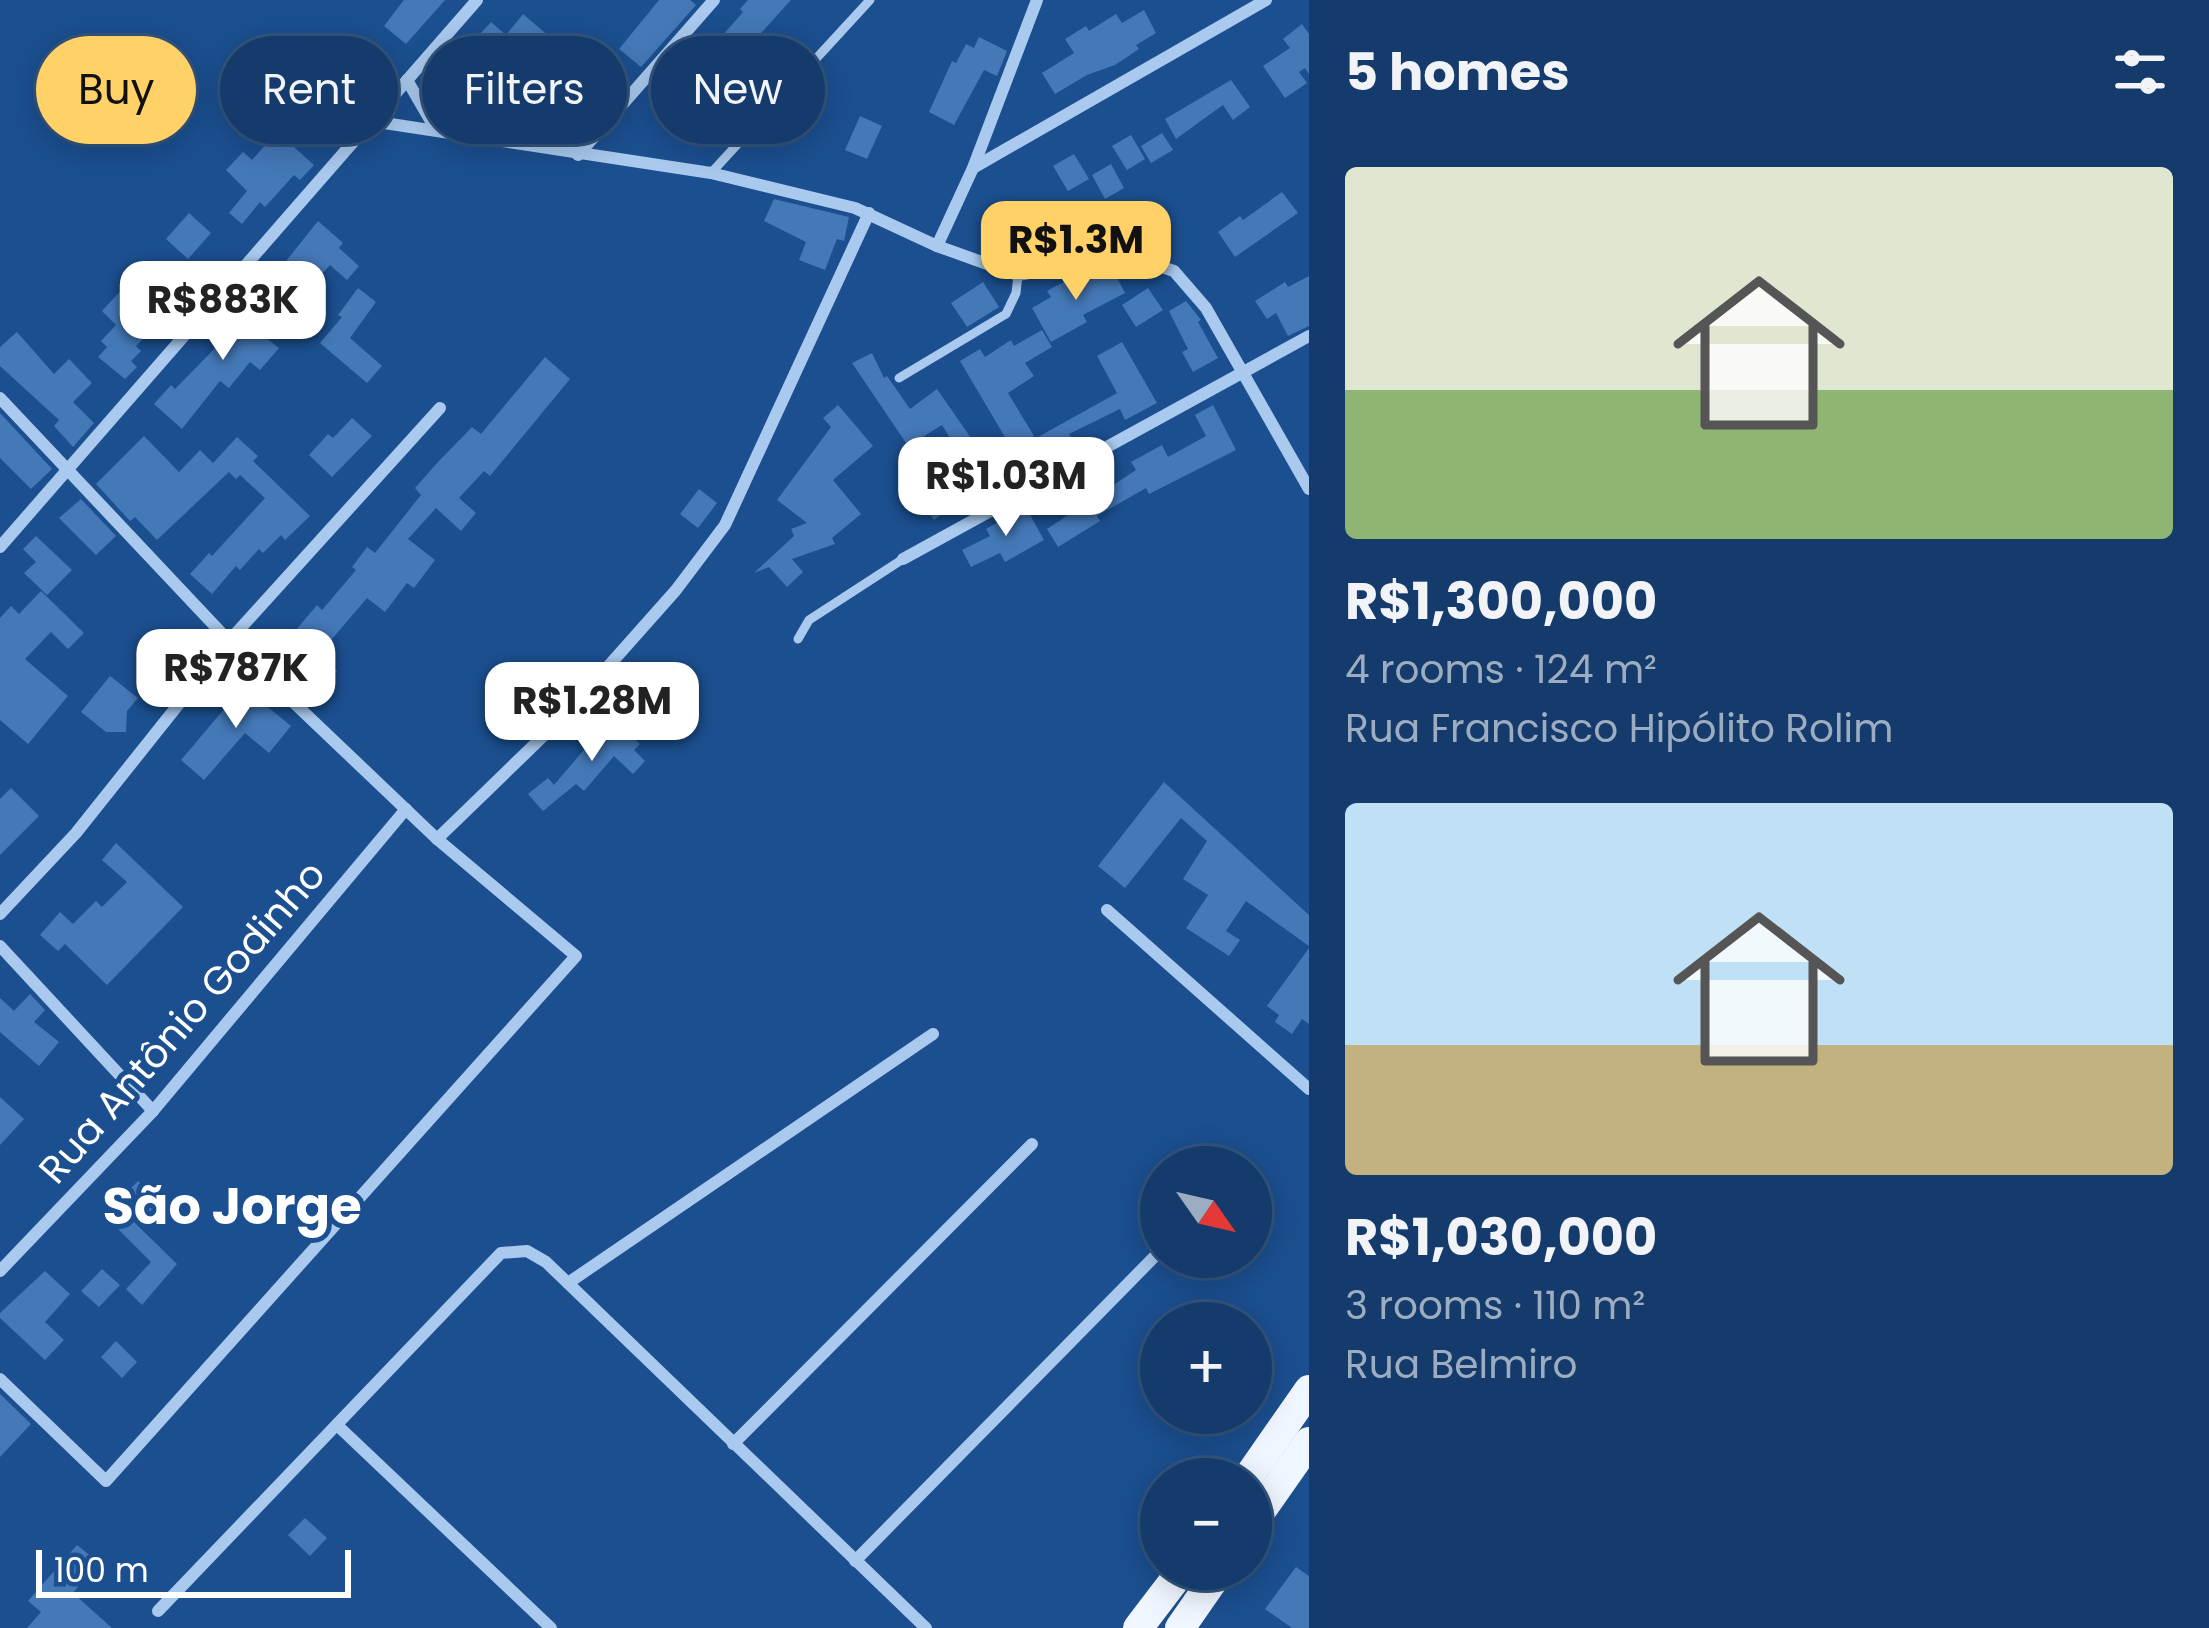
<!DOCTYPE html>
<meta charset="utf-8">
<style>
:root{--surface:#143b6b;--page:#214673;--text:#f1f3f6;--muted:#9dadc1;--line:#33557e;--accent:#ffd166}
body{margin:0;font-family:Poppins,sans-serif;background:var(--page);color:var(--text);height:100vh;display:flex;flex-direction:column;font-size:45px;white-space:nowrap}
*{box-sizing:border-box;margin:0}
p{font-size:39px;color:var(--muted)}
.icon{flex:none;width:66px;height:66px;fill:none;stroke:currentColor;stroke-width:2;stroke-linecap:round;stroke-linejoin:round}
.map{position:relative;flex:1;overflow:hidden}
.details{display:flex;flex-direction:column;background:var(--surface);width:900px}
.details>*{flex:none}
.guide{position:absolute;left:36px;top:36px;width:1092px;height:108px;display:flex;gap:24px}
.needle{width:78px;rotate:124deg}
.buttons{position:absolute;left:1140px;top:1146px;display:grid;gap:24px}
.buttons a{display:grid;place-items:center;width:132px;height:132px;border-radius:50%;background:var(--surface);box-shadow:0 6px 30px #0003,0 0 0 3px var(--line);font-size:60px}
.scale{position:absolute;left:36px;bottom:30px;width:315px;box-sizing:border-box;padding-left:12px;border:6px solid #fff;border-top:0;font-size:33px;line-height:42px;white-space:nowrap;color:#fff;-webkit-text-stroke:9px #1b4f8f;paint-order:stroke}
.price{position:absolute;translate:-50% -102px;padding:0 27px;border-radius:24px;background:#fff;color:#222;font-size:39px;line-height:78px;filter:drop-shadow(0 3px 6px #0008)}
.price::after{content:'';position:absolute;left:50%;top:72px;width:36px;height:27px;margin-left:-18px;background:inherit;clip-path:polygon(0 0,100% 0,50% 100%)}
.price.selected{background:var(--accent);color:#111}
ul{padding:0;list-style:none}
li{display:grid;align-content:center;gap:24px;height:636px;padding:0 36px}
li span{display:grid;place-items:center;height:372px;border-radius:12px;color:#555}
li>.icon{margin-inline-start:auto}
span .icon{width:216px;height:216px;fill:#fffc;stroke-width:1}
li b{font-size:51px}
h2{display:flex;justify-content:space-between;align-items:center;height:144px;padding:0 36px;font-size:51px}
.tag{padding:0 42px;border-radius:54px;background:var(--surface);box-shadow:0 6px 30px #0003,0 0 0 3px var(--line);font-size:42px;line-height:108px}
.tag.selected{background:var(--accent);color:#111}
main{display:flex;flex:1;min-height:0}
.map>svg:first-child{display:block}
.building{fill:#4478b7}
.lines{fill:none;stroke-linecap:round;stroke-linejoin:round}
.lane{stroke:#a9c9ee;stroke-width:9}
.street{stroke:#a9c9ee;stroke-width:12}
.primary{stroke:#f0f6ff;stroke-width:30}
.labels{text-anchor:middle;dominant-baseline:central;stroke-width:10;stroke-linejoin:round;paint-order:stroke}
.street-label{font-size:39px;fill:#fff;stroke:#1b4f8f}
.district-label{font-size:51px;font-weight:bold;fill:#fff;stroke:#1b4f8f}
</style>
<main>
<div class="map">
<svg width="1309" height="1628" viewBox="0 0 1309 1628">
<rect width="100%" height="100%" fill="#1b4f8f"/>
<!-- building -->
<g class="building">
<polygon points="404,0 445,0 406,44 384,26"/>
<polygon points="659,0 690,0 696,5 641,67 619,49"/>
<polygon points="748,0 791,0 753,42 774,60 731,109 737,114 718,138 687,114 676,126 652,104 683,70 688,75 743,12 740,9"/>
<polygon points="1144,10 1156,33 1136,45 1139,49 1115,65 1087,75 1055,94 1042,73 1074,53 1065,39 1086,26 1089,31 1116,14 1122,23"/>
<polygon points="523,14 551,38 532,60 536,63 497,107 476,97 499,71 470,45 491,22 506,35"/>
<polygon points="1302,24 1309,34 1309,74 1305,68 1299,72 1307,83 1285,98 1263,66 1290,48 1283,39"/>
<polygon points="979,37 1007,51 997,76 984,70 954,125 929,112 952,61 956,63 966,44 974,48"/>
<polygon points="1231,80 1250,107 1233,120 1223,105 1176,139 1165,119"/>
<polygon points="860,116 882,126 867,159 845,150"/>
<polygon points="277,132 314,165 300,180 294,175 265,207 260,202 242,224 229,213 247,191 226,170 243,152 252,160"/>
<polygon points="1162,133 1173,150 1151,163 1141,146"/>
<polygon points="1131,135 1145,159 1127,170 1112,146"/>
<polygon points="1074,154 1089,179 1068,191 1053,166"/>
<polygon points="1111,164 1124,188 1105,199 1092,175"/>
<polygon points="1282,192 1298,213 1235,257 1218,232 1240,216 1243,220"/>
<polygon points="774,199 849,217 844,241 837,239 825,270 799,260 806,242 764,221"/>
<polygon points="189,213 211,233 188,259 166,239"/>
<polygon points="318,221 343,243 339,248 359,266 347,280 330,265 307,290 282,266"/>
<polygon points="1107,270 1113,270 1125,293 1083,315 1087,322 1051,342 1032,308 1051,297 1047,291 1065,281 1069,290"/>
<polygon points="1309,276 1309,326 1288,336 1276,313 1267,319 1255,301 1285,282 1288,287"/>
<polygon points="983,282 999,307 967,327 951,303"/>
<polygon points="126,285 148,307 167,287 182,301 136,346 141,351 131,361 137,367 125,379 98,357 107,347 101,341 116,325 102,311"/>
<polygon points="358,288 376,302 350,338 382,366 367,383 320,343 342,317 338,315"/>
<polygon points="1148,288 1163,310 1136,327 1122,305"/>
<polygon points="256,293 278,313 260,333 279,348 260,370 250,362 229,388 220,381 182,429 154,404 171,385 175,389 220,343 244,315 239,311"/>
<polygon points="1186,301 1201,320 1198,322 1218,358 1193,372 1182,352 1188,349 1169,311"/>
<polygon points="1042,330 1052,347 1025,363 1034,376 1008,393 1034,436 1012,449 960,361 980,349 985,357 1011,340 1014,346"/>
<polygon points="17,332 54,374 69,359 92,383 73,402 94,423 73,447 54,426 59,420 0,366 0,347"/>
<polygon points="1122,342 1157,403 1125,420 1120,409 1069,434 1075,445 1052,460 1038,437 1117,393 1097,356"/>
<polygon points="872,353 884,378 887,376 910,409 937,389 978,448 962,458 942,425 908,446 852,363"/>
<polygon points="545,357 570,379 490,476 484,471 459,498 476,513 461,531 436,508 408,539 435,560 414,588 407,583 385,612 367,598 321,652 296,630 317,605 322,610 356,570 352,567 367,547 375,553 421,495 415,488 438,462 472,427 481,434"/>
<polygon points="838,405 873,446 833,480 861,514 832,538 835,544 792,559 803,572 787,587 769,567 754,573 794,536 791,529 807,523 777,500 831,427 823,418"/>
<polygon points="1213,405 1236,450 1149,494 1146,488 1097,516 1100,521 1058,547 1047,529 1136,470 1131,462 1162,445 1168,457 1206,436 1195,415"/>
<polygon points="0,413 52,469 31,489 0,458"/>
<polygon points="352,418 372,436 332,477 309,455 328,434 333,438"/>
<polygon points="144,436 179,472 200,450 213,463 237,437 258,456 253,461 310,516 285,540 281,535 263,553 259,549 240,570 236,566 212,594 190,574 209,553 212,556 265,498 240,475 236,479 229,472 157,540 135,517 130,521 96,484"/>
<polygon points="957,470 973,491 934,520 919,500"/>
<polygon points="699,489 717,503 698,528 680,514"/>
<polygon points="81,499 116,536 96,555 59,518"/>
<polygon points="1025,506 1044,540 1005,562 1000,553 971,567 962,550 990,536 986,529"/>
<polygon points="36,536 72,570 47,595 24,573 36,562 23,549"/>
<polygon points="41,591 84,633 68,649 51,632 25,659 68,696 28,744 0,720 0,618 11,606 19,614"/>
<polygon points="312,651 337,671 317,695 293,675"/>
<polygon points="110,676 138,698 127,711 126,732 106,732 81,712"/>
<polygon points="247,682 267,698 263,703 291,726 269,753 245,733 204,780 181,760"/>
<polygon points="611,718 640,744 634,750 645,761 633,774 614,756 584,791 576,784 543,811 528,794 548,778 554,785"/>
<polygon points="1164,782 1309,915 1309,946 1246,901 1226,931 1240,940 1229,956 1186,928 1208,895 1183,879 1207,841 1181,818 1125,888 1098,866"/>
<polygon points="11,788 39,816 0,855 0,799"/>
<polygon points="116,843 183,907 107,985 65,944 58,951 40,935 60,912 73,924 96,901 102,907 127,882 102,860"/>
<polygon points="1309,948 1309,1024 1302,1019 1292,1034 1275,1022 1279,1015 1267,1006"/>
<polygon points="30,994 45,1010 34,1022 59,1042 39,1066 0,1032 0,998 14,1011"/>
<polygon points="0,1097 24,1119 0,1145"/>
<polygon points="138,1181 160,1202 137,1225 177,1264 142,1305 126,1289 151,1262 104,1215"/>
<polygon points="102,1269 120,1285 99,1307 81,1291"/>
<polygon points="45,1271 70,1294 45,1322 64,1340 45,1360 0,1318 0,1313"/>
<polygon points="116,1341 137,1362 122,1378 101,1357"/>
<polygon points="0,1394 31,1424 0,1457"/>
<polygon points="305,1518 327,1538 310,1556 288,1535"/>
<polygon points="77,1545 98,1562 73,1593 112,1628 27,1628 41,1612 28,1601"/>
<polygon points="1296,1567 1309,1576 1309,1628 1292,1628 1265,1609"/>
</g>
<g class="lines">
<!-- lane -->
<g class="lane">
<polyline points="711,173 870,0"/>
<polyline points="899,378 1006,314 1016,293 1018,275"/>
<polyline points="798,639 809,620 903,559"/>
</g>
<!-- street -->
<g class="street">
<polyline points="407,80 436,130"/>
<polyline points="371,121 711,173 855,208 937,246 1018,275 1106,259 1147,262 1174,271 1206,308 1309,489"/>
<polyline points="578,155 714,0"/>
<polyline points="973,168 1266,0"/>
<polyline points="937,246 973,168 1037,0"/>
<polyline points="0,398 229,641 437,839 576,956 106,1481 0,1379"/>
<polyline points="0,547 477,0"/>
<polyline points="903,559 1309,336"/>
<polyline points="437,839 565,715 676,590 725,525 869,213"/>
<polyline points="1107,910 1309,1089"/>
<polyline points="0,914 76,833 229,641 440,408"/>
<polyline points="0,946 153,1111"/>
<polyline points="0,1271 153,1111 406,809"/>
<polyline points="568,1283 933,1034"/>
<polyline points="337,1425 551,1628"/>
<polyline points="733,1444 1032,1144"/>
<polyline points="855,1561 1161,1250"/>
<polyline points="158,1611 501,1253 527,1251 546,1262 926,1628"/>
</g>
<!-- primary -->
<g class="primary">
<polyline points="1247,1479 1309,1390"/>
<polyline points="1251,1525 1309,1442"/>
<polyline points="1138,1628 1183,1569"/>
<polyline points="1180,1628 1221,1569"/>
</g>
</g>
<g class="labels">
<!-- street labels -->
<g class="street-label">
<text transform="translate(182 1022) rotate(-49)">Rua Antônio Godinho</text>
</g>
<!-- district labels -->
<g class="district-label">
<text x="232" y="1206">São Jorge</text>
</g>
</g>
</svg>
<div class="buttons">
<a><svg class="needle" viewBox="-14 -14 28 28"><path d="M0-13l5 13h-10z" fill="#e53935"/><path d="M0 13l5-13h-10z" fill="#9dadc1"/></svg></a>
<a>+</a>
<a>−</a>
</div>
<div class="scale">100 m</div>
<b class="price selected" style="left:1076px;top:303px">R$1.3M</b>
<b class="price" style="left:223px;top:363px">R$883K</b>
<b class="price" style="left:1006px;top:539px">R$1.03M</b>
<b class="price" style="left:236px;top:731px">R$787K</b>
<b class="price" style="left:592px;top:764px">R$1.28M</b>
<div class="guide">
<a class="tag selected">Buy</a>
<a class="tag">Rent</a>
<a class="tag">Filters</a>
<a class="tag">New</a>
</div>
</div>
<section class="details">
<h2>5 homes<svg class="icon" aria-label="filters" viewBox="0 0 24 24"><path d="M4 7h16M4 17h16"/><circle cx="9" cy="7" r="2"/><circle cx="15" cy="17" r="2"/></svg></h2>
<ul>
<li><span style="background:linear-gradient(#dfe7d0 60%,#8fb573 0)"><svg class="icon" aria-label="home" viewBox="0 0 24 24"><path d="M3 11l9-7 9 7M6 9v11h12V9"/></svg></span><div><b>R$1,300,000</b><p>4 rooms · 124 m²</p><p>Rua Francisco Hipólito Rolim</p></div></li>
<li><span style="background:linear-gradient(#bfe0f5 65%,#c2b280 0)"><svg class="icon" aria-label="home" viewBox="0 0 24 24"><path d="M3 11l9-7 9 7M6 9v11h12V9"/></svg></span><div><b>R$1,030,000</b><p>3 rooms · 110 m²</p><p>Rua Belmiro</p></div></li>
</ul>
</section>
</main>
